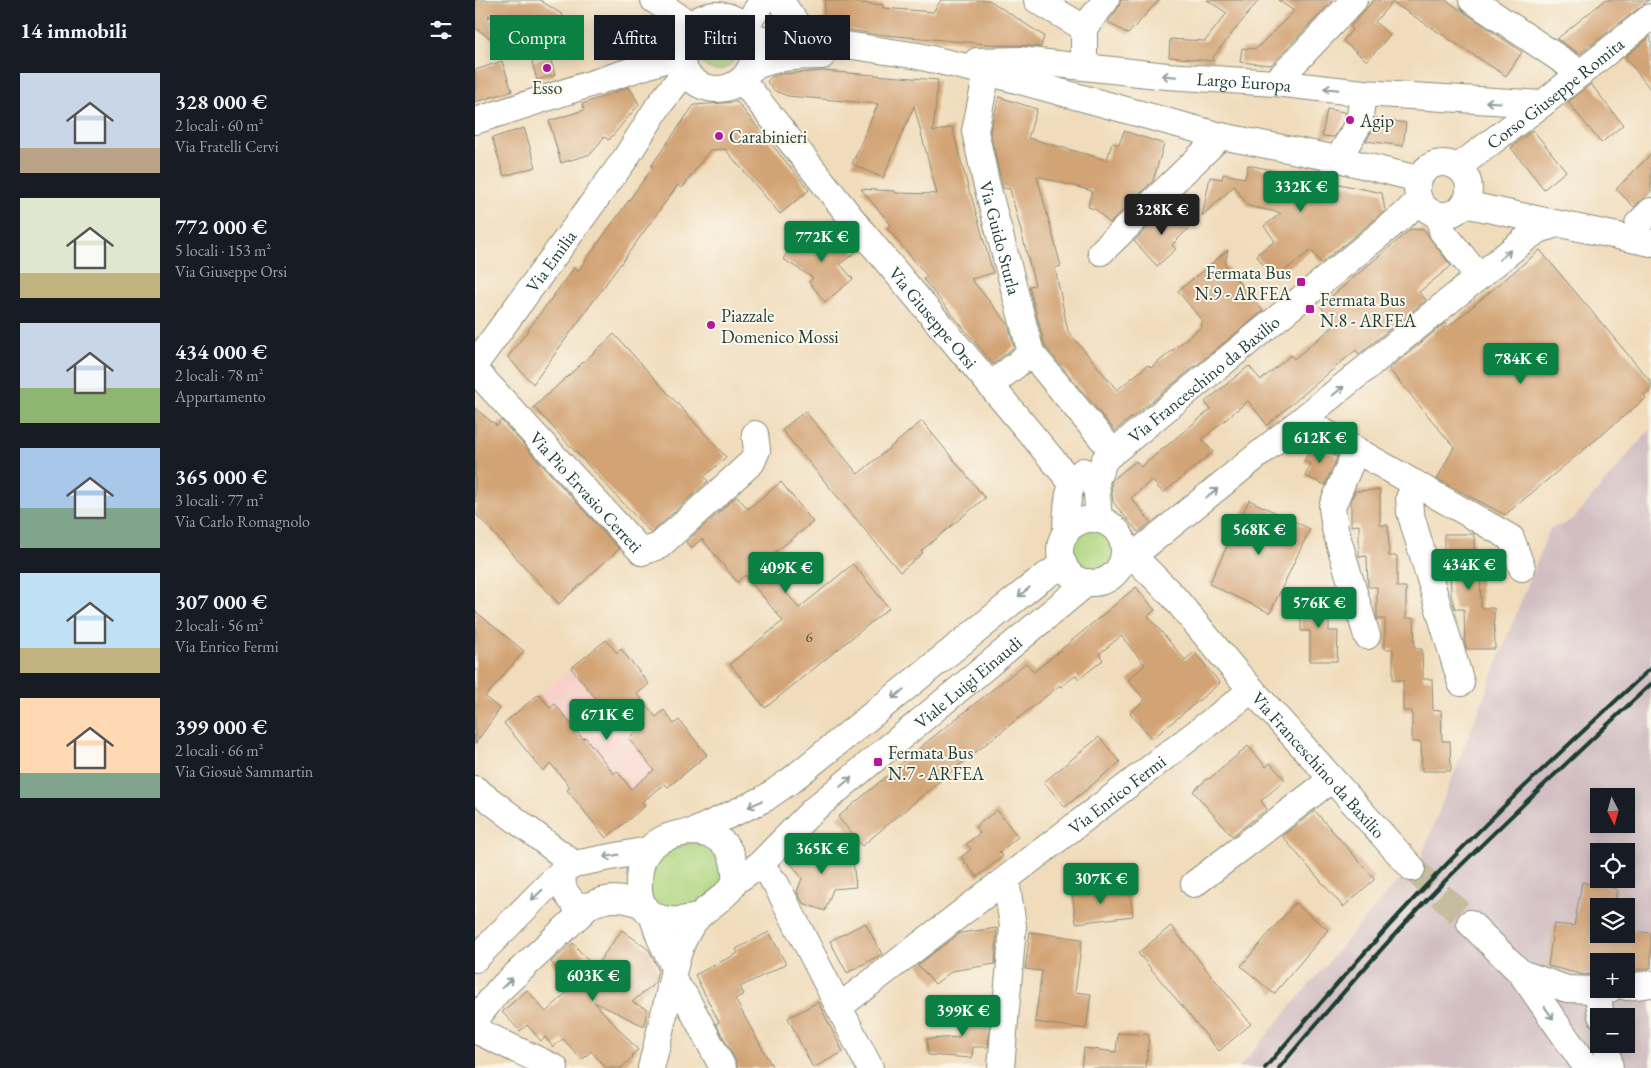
<!DOCTYPE html>
<html lang="it">
<meta charset="utf-8">
<style>
:root{--surface:#171b24;--page:#242831;--text:#f1f3f6;--muted:#9ea1a6;--accent:#0b8043}
body{margin:0;font-family:"EB Garamond",serif;background:var(--page);color:var(--text);height:100vh;display:flex;flex-direction:column;font-size:19px;white-space:nowrap}
*{box-sizing:border-box;margin:0}
p{font-size:16px;color:var(--muted)}
.icon{flex:none;width:28px;height:28px;fill:none;stroke:currentColor;stroke-width:2;stroke-linecap:round;stroke-linejoin:round}
.map{position:relative;flex:1;overflow:hidden}
.details{display:flex;flex-direction:column;background:var(--surface);width:475px}
.details>*{flex:none}
.guide{position:absolute;left:15px;top:15px;width:475px;height:45px;display:flex;gap:10px}
.needle{width:32px;rotate:174deg}
.tools{position:absolute;left:1115px;top:788px;display:grid;gap:10px}
.tools a{display:grid;place-items:center;width:45px;height:45px;border-radius:0px;background:var(--surface);box-shadow:0 2px 12px #0003;font-size:25px}
.price{position:absolute;translate:-50% -42px;padding:0 11px;border-radius:5px;background:var(--accent);color:#fff;font-size:16px;line-height:32px;filter:drop-shadow(0 1px 2px #0008)}
.price::after{content:'';position:absolute;left:50%;top:30px;width:15px;height:11px;margin-left:-8px;background:inherit;clip-path:polygon(0 0,100% 0,50% 100%)}
.price.selected{background:#222;color:#fff}
ul{padding:0;list-style:none}
li{display:flex;align-items:center;gap:15px;height:125px;padding:0 20px}
li span{display:grid;place-items:center;flex:none;width:140px;height:100px;border-radius:0px;color:#555}
li>.icon{margin-inline-start:auto}
span .icon{width:60px;height:60px;fill:#fffc;stroke-width:1}
li b{font-size:21px}
h2{display:flex;justify-content:space-between;align-items:center;height:60px;padding:0 20px;font-size:21px}
.chip{padding:0 18px;border-radius:0px;background:var(--surface);box-shadow:0 2px 12px #0003;font-size:18px;line-height:45px}
.chip.selected{background:var(--accent);color:#fff}
main{display:flex;flex:1;min-height:0}
.map>svg:first-child{display:block}
.built{fill:#f7d0ca}
.industrial{fill:#d2bec2;fill-rule:evenodd}
.green{fill:#aed680;stroke:#668a5a}
.building{fill:#d2a375}
.lines{fill:none;stroke-linecap:round;stroke-linejoin:round}
.minor-tunnel{stroke:#c6bca0;stroke-width:26;stroke-dasharray:26 13;stroke-linecap:butt}
.minor-casing{stroke:#888c78;stroke-width:28}
.minor{stroke:#fff;stroke-width:26}
.rail{stroke:#1f3d34;stroke-width:4}
.oneway{stroke:#8f9e9a}
.poi-dot{fill:#b5179e;stroke:#fbf7ec;stroke-width:2}
.labels{text-anchor:middle;dominant-baseline:central;stroke-width:4;stroke-linejoin:round;paint-order:stroke}
.number-label{font-size:15px;fill:#4c5644}
.street-label{font-size:18px;fill:#1f3d34;stroke:#fbf7ec}
.poi-label{font-size:18px;fill:#1f3d34;stroke:#fbf7ec;text-anchor:start}
</style>
<main>
<section class="details">
<h2>14 immobili<svg class="icon" aria-label="filters" viewBox="0 0 24 24"><path d="M4 7h16M4 17h16"/><circle cx="9" cy="7" r="2"/><circle cx="15" cy="17" r="2"/></svg></h2>
<ul>
<li><span style="background:linear-gradient(#c9d6e8 75%,#b9a48a 0)"><svg class="icon" aria-label="home" viewBox="0 0 24 24"><path d="M3 11l9-7 9 7M6 9v11h12V9"/></svg></span><div><b>328 000 €</b><p>2 locali · 60 m²</p><p>Via Fratelli Cervi</p></div></li>
<li><span style="background:linear-gradient(#dfe7d0 75%,#c2b280 0)"><svg class="icon" aria-label="home" viewBox="0 0 24 24"><path d="M3 11l9-7 9 7M6 9v11h12V9"/></svg></span><div><b>772 000 €</b><p>5 locali · 153 m²</p><p>Via Giuseppe Orsi</p></div></li>
<li><span style="background:linear-gradient(#c9d6e8 65%,#8fb573 0)"><svg class="icon" aria-label="home" viewBox="0 0 24 24"><path d="M3 11l9-7 9 7M6 9v11h12V9"/></svg></span><div><b>434 000 €</b><p>2 locali · 78 m²</p><p>Appartamento</p></div></li>
<li><span style="background:linear-gradient(#a9c7e8 60%,#7fa58c 0)"><svg class="icon" aria-label="home" viewBox="0 0 24 24"><path d="M3 11l9-7 9 7M6 9v11h12V9"/></svg></span><div><b>365 000 €</b><p>3 locali · 77 m²</p><p>Via Carlo Romagnolo</p></div></li>
<li><span style="background:linear-gradient(#bfe0f5 75%,#c2b280 0)"><svg class="icon" aria-label="home" viewBox="0 0 24 24"><path d="M3 11l9-7 9 7M6 9v11h12V9"/></svg></span><div><b>307 000 €</b><p>2 locali · 56 m²</p><p>Via Enrico Fermi</p></div></li>
<li><span style="background:linear-gradient(#ffd9b3 75%,#7fa58c 0)"><svg class="icon" aria-label="home" viewBox="0 0 24 24"><path d="M3 11l9-7 9 7M6 9v11h12V9"/></svg></span><div><b>399 000 €</b><p>2 locali · 66 m²</p><p>Via Giosuè Sammartin</p></div></li>
</ul>
</section>
<div class="map">
<svg width="1176" height="1068" viewBox="0 0 1176 1068">
<rect width="100%" height="100%" fill="#fbf7ec"/>
<filter id="ink" filterUnits="userSpaceOnUse"><feTurbulence type="fractalNoise" baseFrequency=".02" numOctaves="2"/><feDisplacementMap in="SourceGraphic" scale="10" xChannelSelector="R" yChannelSelector="G"/><feConvolveMatrix kernelMatrix="1 2 1 2 8 2 1 2 1" color-interpolation-filters="sRGB"/></filter>
<filter id="wash" filterUnits="userSpaceOnUse"><feTurbulence type="fractalNoise" baseFrequency=".0096" numOctaves="4" result="noise"/><feDisplacementMap in="SourceGraphic" scale="20" xChannelSelector="R" yChannelSelector="G"/><feGaussianBlur stdDeviation="1.12" result="paint"/><feColorMatrix in="noise" values="0 0 0 0 0 0 0 0 0 0 0 0 0 0 0 0 0 1.4 0 .05"/><feComposite in="paint" operator="in"/></filter>
<g filter="url(#wash)">
<rect width="100%" height="100%" fill="#f0dcbb"/>
<!-- built -->
<polygon class="built" points="131,640 141,653 146,649 174,684 163,694 181,716 189,710 199,724 204,720 232,755 193,787 190,784 168,802 170,806 131,838 92,790 95,787 77,764 68,771 29,723"/>
<!-- industrial -->
<path class="industrial" d="M1176,428V1068H764L909,896L945,860L1075,528L1087,525L1099,518ZM1124,796H1151V824H1124ZM1124,851H1151V879H1124ZM1124,906H1151V934H1124ZM1124,961H1151V989H1124ZM1124,1016H1151V1044H1124Z"/>
<!-- green -->
<g class="green">
<circle cx="242" cy="52" r="18"/>
<circle cx="617" cy="551" r="23"/>
<polygon points="219,841 243,851 251,879 219,908 198,911 176,900 174,871 181,856"/>
</g>
<g id="blocks">
<!-- building -->
<g class="building">
<polygon points="0,0 65,0 88,15 71,41 75,56 13,15 21,42 0,28"/>
<polygon points="350,0 408,5 408,8 458,12 466,0 514,0 569,36 566,47 545,45 524,45 399,34 348,26"/>
<polygon points="646,0 684,0 653,34 633,22 643,9"/>
<polygon points="732,0 784,0 738,57 738,61 694,57 695,39 730,41 752,13"/>
<polygon points="803,0 858,0 796,65 765,62 767,48 781,49 819,11"/>
<polygon points="899,0 971,0 1047,52 1031,76 917,2 900,22 915,35 892,61 868,41 877,30 876,26"/>
<polygon points="1130,0 1174,0 1105,54 1082,39"/>
<polygon points="1176,36 1176,90 1150,57"/>
<polygon points="75,57 80,75 62,80 57,62"/>
<polygon points="27,61 37,91 0,102 0,70"/>
<polygon points="348,71 463,80 458,132 477,127 495,195 496,195 518,273 496,279 533,324 539,347 518,364 448,279 452,276 412,228 416,225 386,189 420,191 421,193 462,194 439,106 408,178 377,164 403,104 313,96 300,91 292,82 296,77 305,74"/>
<polygon points="1116,84 1148,125 1126,143 1093,102"/>
<polygon points="154,87 164,104 134,140 129,137 116,154 86,163 74,121 109,110 107,104"/>
<polygon points="524,97 562,109 553,138 632,160 637,143 644,145 649,131 689,144 678,181 635,223 620,209 613,207 617,191 562,176 586,266 580,268 593,331 642,390 673,365 676,368 727,326 725,324 728,322 703,291 753,250 750,265 788,311 640,431 570,346 554,286 560,285 535,189 528,188 515,131"/>
<polygon points="262,102 334,190 305,214 250,149 235,150 207,188 203,185 58,384 33,357 99,268 103,271 178,167 176,166 219,105"/>
<polygon points="852,109 870,112 870,119 859,137 847,136"/>
<polygon points="900,118 931,123 928,146 891,141 897,131"/>
<polygon points="49,128 61,167 29,176 17,138"/>
<polygon points="1058,130 1091,171 1069,189 1036,148"/>
<polygon points="1176,154 1176,191 1159,207 1141,189"/>
<polygon points="773,165 907,193 910,211 846,263 836,250 799,279 781,255 800,241 789,226 806,213 773,206 759,186 727,216 735,177 747,179 748,174 770,178"/>
<polygon points="695,206 715,227 697,245 701,249 682,266 659,241"/>
<polygon points="936,229 949,230 976,266 944,292 951,300 884,354 881,350 792,425 773,401 727,439 738,452 688,493 677,480 656,498 676,522 663,532 638,502 636,483 637,480 661,461 666,467 736,409 730,402 774,366 786,380 816,355 819,359 860,325 845,306"/>
<polygon points="360,231 380,253 365,264 378,279 350,302 334,282 338,278 308,259 324,234 344,245"/>
<polygon points="1065,250 1176,382 1176,389 1169,395 1171,398 1030,515 962,479 979,447 914,369 970,323 973,327"/>
<polygon points="139,334 251,457 229,477 233,481 176,533 59,407"/>
<polygon points="0,408 22,426 26,420 144,549 84,604 0,513"/>
<polygon points="330,411 383,474 447,421 510,498 446,551 448,553 425,572 307,430"/>
<polygon points="837,444 862,457 850,485 830,476 836,464 829,461"/>
<polygon points="306,482 338,522 286,563 324,608 378,564 414,608 290,708 255,664 308,621 270,575 262,582 227,539 216,548 211,542 262,496 273,509"/>
<polygon points="905,490 905,525 913,525 914,556 922,556 922,587 931,587 931,618 939,618 940,649 947,649 948,679 957,679 958,711 966,710 967,741 975,741 976,771 947,771 946,742 937,742 937,711 928,711 928,680 918,680 918,649 910,649 910,619 902,619 902,587 893,587 892,556 884,557 884,525 876,526 876,501 880,491"/>
<polygon points="774,500 835,529 795,613 734,584"/>
<polygon points="969,534 999,534 999,566 1005,566 1006,608 1019,608 1020,649 992,649 990,644 989,609 980,609 976,595 975,567 969,567"/>
<polygon points="661,587 680,610 673,616 710,660 719,652 745,683 677,739 655,713 670,700 653,680 670,665 646,636 624,654 628,660 604,679 601,675 586,687 585,685 477,771 387,846 363,817 453,741 551,663 559,672"/>
<polygon points="826,598 854,598 854,631 863,631 862,661 835,661 835,631 826,631"/>
<polygon points="0,611 49,651 10,697 25,709 0,744"/>
<polygon points="131,640 142,653 146,649 174,684 162,694 181,717 189,710 199,724 204,720 232,755 193,787 190,784 167,802 170,806 131,838 92,790 95,787 76,764 68,771 29,723 64,694 75,708 80,704 108,739 110,737 139,774 142,771 156,789 179,770 154,739 163,731 144,709 135,716 96,668"/>
<polygon points="624,737 645,762 590,807 569,782"/>
<polygon points="773,746 791,767 795,763 810,780 786,801 792,809 757,836 718,791 733,778 734,779"/>
<polygon points="522,810 543,837 524,852 528,856 502,877 486,857 496,849 491,844 505,833 500,827"/>
<polygon points="840,811 900,879 868,907 807,836"/>
<polygon points="338,839 352,857 377,854 381,887 358,889 350,911 328,903 322,892 327,878 313,860"/>
<polygon points="1107,882 1142,889 1139,906 1124,906 1124,934 1151,934 1151,930 1176,933 1176,968 1151,971 1151,961 1124,961 1124,973 1109,975 1073,966 1079,924 1099,926"/>
<polygon points="643,886 645,895 655,894 658,916 601,923 597,892"/>
<polygon points="820,903 853,930 799,994 766,966"/>
<polygon points="390,923 407,954 372,973 355,941"/>
<polygon points="696,926 776,1024 744,1051 663,953"/>
<polygon points="522,928 520,964 477,971 460,984 443,965 485,933"/>
<polygon points="147,930 174,950 183,969 180,983 157,1002 172,1009 169,1026 119,1002 163,1050 157,1055 158,1057 146,1068 131,1068 116,1051 107,1060 88,1039 78,1047 70,1037 66,1041 52,1025 45,1031 27,1012 52,990 71,1012 98,987 76,962 98,943 119,968"/>
<polygon points="294,932 311,964 265,987 269,994 260,999 298,1068 263,1068 261,1061 241,1024 244,1022 220,975 263,953 261,949"/>
<polygon points="555,932 607,939 600,992 616,994 611,1029 560,1022 567,971 550,969"/>
<polygon points="343,1002 368,1052 338,1068 313,1018"/>
<polygon points="486,1006 501,1007 500,1017 515,1018 513,1047 498,1047 497,1058 453,1055 452,1039 484,1037"/>
<polygon points="643,1033 674,1035 671,1068 606,1068 609,1048 641,1052"/>
</g>
</g>
</g>
<g filter="url(#ink)">
<use href="#blocks" fill-opacity="0" stroke="#888c78" stroke-width="1"/>
<g class="lines">
<!-- minor-tunnel -->
<polyline class="minor-tunnel" points="937,868 995,923"/>
<!-- minor casing -->
<g class="minor-casing">
<g id="minor">
<polyline points="179,0 216,25"/>
<polyline points="305,0 332,39"/>
<polyline points="562,0 609,28"/>
<polyline points="997,0 1106,73"/>
<circle cx="242" cy="52" r="37"/>
<polyline points="270,27 288,0"/>
<polyline points="276,39 332,39 443,56 512,72 746,136 863,159 943,179"/>
<path id="s1" d="M502,61L545,60L692,76L800,83L888,93L1067,104"/>
<polyline points="609,67 609,28 631,0"/>
<path d="M275,69C298,57 322,56 347,56"/>
<path id="s2" d="M512,72L500,131L511,182L556,353L516,385"/>
<path id="s3" d="M267,80L389,234L597,483"/>
<polyline points="800,83 879,0"/>
<polyline points="0,121 205,55"/>
<polyline points="863,159 884,124 888,93"/>
<circle cx="968" cy="189" r="26"/>
<path id="s4" d="M983,167L1067,104L1176,17"/>
<polyline points="989,204 1176,243"/>
<polyline points="964,215 967,231 1004,277"/>
<polyline points="1163,224 1176,211"/>
<polyline points="626,252 746,136"/>
<polyline points="556,353 638,452"/>
<path id="s5" d="M0,364L150,159L184,105L210,72"/>
<path id="s6" d="M0,370L167,552L184,546L277,462L282,450L280,434"/>
<polyline points="828,420 1036,538 1047,568"/>
<polyline points="881,450 857,507 860,529 892,636"/>
<polyline points="941,484 934,498 935,512 986,683"/>
<circle cx="617" cy="551" r="32"/>
<path id="s7" d="M624,520L621,481L630,459L930,214L944,200"/>
<path d="M591,532C592,512 590,484 608,471"/>
<path id="s8" d="M649,553L658,556L698,596L761,672L937,868"/>
<polyline points="658,556 1053,237 1064,230 1082,224"/>
<polyline points="0,789 99,864"/>
<polyline points="220,831 289,799 315,781 563,581 589,564"/>
<polyline points="285,864 301,884 395,1068"/>
<path d="M90,868C84,884 89,893 101,905L114,906"/>
<path id="s9" d="M261,881L285,864L337,811L613,582"/>
<polyline points="719,884 857,779"/>
<polyline points="177,915 185,938 199,967"/>
<polyline points="995,923 1046,973 1092,989 1122,990 1135,989"/>
<polyline points="0,959 90,868 99,864 173,850"/>
<polyline points="1046,973 1112,1068"/>
<polyline points="197,980 210,996 248,1068"/>
<polyline points="1151,987 1176,984"/>
<polyline points="1122,990 1126,1016"/>
<path id="s10" d="M364,1007L777,690"/>
<path d="M0,1020L23,991L114,906C134,896 148,898 168,905"/>
<polyline points="0,1030 80,1068"/>
<polyline points="1131,1044 1135,1068"/>
<path d="M176,1068C182,1045 187,1021 193,998C199,970 203,939 223,917C233,906 249,899 257,887C262,880 260,874 259,866C255,830 215,826 188,839C182,842 177,845 173,851C166,860 164,871 164,883C163,894 167,910 178,915C193,923 208,920 223,917"/>
<polyline points="526,1068 538,926 531,879"/>
</g>
</g>
<!-- minor -->
<use href="#minor" class="minor"/>
<!-- rail -->
<g class="rail">
<path d="M790,1068C848,1000 907,931 969,867C1035,798 1106,733 1176,668"/>
<path d="M804,1068C856,1006 909,944 965,886C1034,817 1105,750 1176,684"/>
</g>
</g>
<!-- one-way arrows -->
<defs><path id="oneway-shaft" d="M-6 0H5M1.5-3L5.5 0L1.5 3" fill="none" stroke-width="1.6" stroke-linecap="round" stroke-linejoin="round" transform="scale(1.25)"/></defs>
<g class="oneway">
<use href="#oneway-shaft" transform="translate(694 76) rotate(-175)"/>
<use href="#oneway-shaft" transform="translate(856 89) rotate(-174)"/>
<use href="#oneway-shaft" transform="translate(1018 102) rotate(-177)"/>
<use href="#oneway-shaft" transform="translate(1030 255) rotate(-40)"/>
<use href="#oneway-shaft" transform="translate(863 391) rotate(-39)"/>
<use href="#oneway-shaft" transform="translate(737 493) rotate(-39)"/>
<use href="#oneway-shaft" transform="translate(549 592) rotate(141)"/>
<use href="#oneway-shaft" transform="translate(423 694) rotate(141)"/>
<use href="#oneway-shaft" transform="translate(371 782) rotate(-40)"/>
<use href="#oneway-shaft" transform="translate(280 804) rotate(155)"/>
<use href="#oneway-shaft" transform="translate(136 856) rotate(171)"/>
<use href="#oneway-shaft" transform="translate(62 895) rotate(136)"/>
<use href="#oneway-shaft" transform="translate(32 983) rotate(-43)"/>
<use href="#oneway-shaft" transform="translate(1074 1013) rotate(55)"/>
</g>
</g>
<!-- markers -->
<g class="poi-dot">
<circle cx="72" cy="68" r="5"/>
<circle cx="875" cy="120" r="5"/>
<circle cx="244" cy="136" r="5"/>
<rect x="821" y="277" width="10" height="10" rx="2.5"/>
<rect x="830" y="304" width="10" height="10" rx="2.5"/>
<circle cx="236" cy="325" r="5"/>
<rect x="398" y="757" width="10" height="10" rx="2.5"/>
</g>
<g class="labels">
<!-- number labels -->
<g class="number-label">
<text x="334" y="636">6</text>
</g>
<!-- street labels -->
<g class="street-label">
<text stroke="none"><textPath href="#s1" startOffset="268">Largo Europa</textPath></text>
<text stroke="none"><textPath href="#s4" startOffset="122">Corso Giuseppe Romita</textPath></text>
<text stroke="none"><textPath href="#s2" startOffset="170">Via Guido Sturla</textPath></text>
<text stroke="none"><textPath href="#s5" startOffset="128">Via Emilia</textPath></text>
<text stroke="none"><textPath href="#s3" startOffset="305">Via Giuseppe Orsi</textPath></text>
<text stroke="none"><textPath href="#s7" startOffset="190">Via Franceschino da Baxilio</textPath></text>
<text stroke="none"><textPath href="#s6" startOffset="165">Via Pio Ervasio Cerreti</textPath></text>
<text stroke="none"><textPath href="#s9" startOffset="306">Viale Luigi Einaudi</textPath></text>
<text stroke="none"><textPath href="#s8" startOffset="289">Via Franceschino da Baxilio</textPath></text>
<text stroke="none"><textPath href="#s10" startOffset="350">Via Enrico Fermi</textPath></text>
</g>
<!-- poi labels -->
<g class="poi-label">
<text x="72" y="87" text-anchor="middle">Esso</text>
<text x="885" y="120">Agip</text>
<text x="254" y="136">Carabinieri</text>
<text x="816" y="272" text-anchor="end">Fermata Bus<tspan x="816" dy="21">N.9 - ARFEA</tspan></text>
<text x="845" y="299">Fermata Bus<tspan x="845" dy="21">N.8 - ARFEA</tspan></text>
<text x="246" y="315">Piazzale<tspan x="246" dy="21">Domenico Mossi</tspan></text>
<text x="413" y="752">Fermata Bus<tspan x="413" dy="21">N.7 - ARFEA</tspan></text>
</g>
</g>
</svg>
<div class="tools">
<a><svg class="needle" viewBox="-14 -14 28 28"><path d="M0-13l5 13h-10z" fill="#e53935"/><path d="M0 13l5-13h-10z" fill="#9ea1a6"/></svg></a>
<a><svg class="icon" aria-label="locate" viewBox="0 0 24 24"><circle cx="12" cy="12" r="6"/><path d="M12 2v4M12 18v4M2 12h4M18 12h4"/></svg></a>
<a><svg class="icon" aria-label="layers" viewBox="0 0 24 24"><path d="M12 4l9 5-9 5-9-5zM3 14l9 5 9-5"/></svg></a>
<a>+</a>
<a>−</a>
</div>
<b class="price" style="left:826px;top:213px">332K €</b>
<b class="price selected" style="left:687px;top:236px">328K €</b>
<b class="price" style="left:347px;top:263px">772K €</b>
<b class="price" style="left:1046px;top:385px">784K €</b>
<b class="price" style="left:845px;top:464px">612K €</b>
<b class="price" style="left:784px;top:556px">568K €</b>
<b class="price" style="left:994px;top:591px">434K €</b>
<b class="price" style="left:311px;top:594px">409K €</b>
<b class="price" style="left:844px;top:629px">576K €</b>
<b class="price" style="left:132px;top:741px">671K €</b>
<b class="price" style="left:347px;top:875px">365K €</b>
<b class="price" style="left:626px;top:905px">307K €</b>
<b class="price" style="left:118px;top:1002px">603K €</b>
<b class="price" style="left:488px;top:1037px">399K €</b>
<div class="guide">
<a class="chip selected">Compra</a>
<a class="chip">Affitta</a>
<a class="chip">Filtri</a>
<a class="chip">Nuovo</a>
</div>
</div>
</main>
